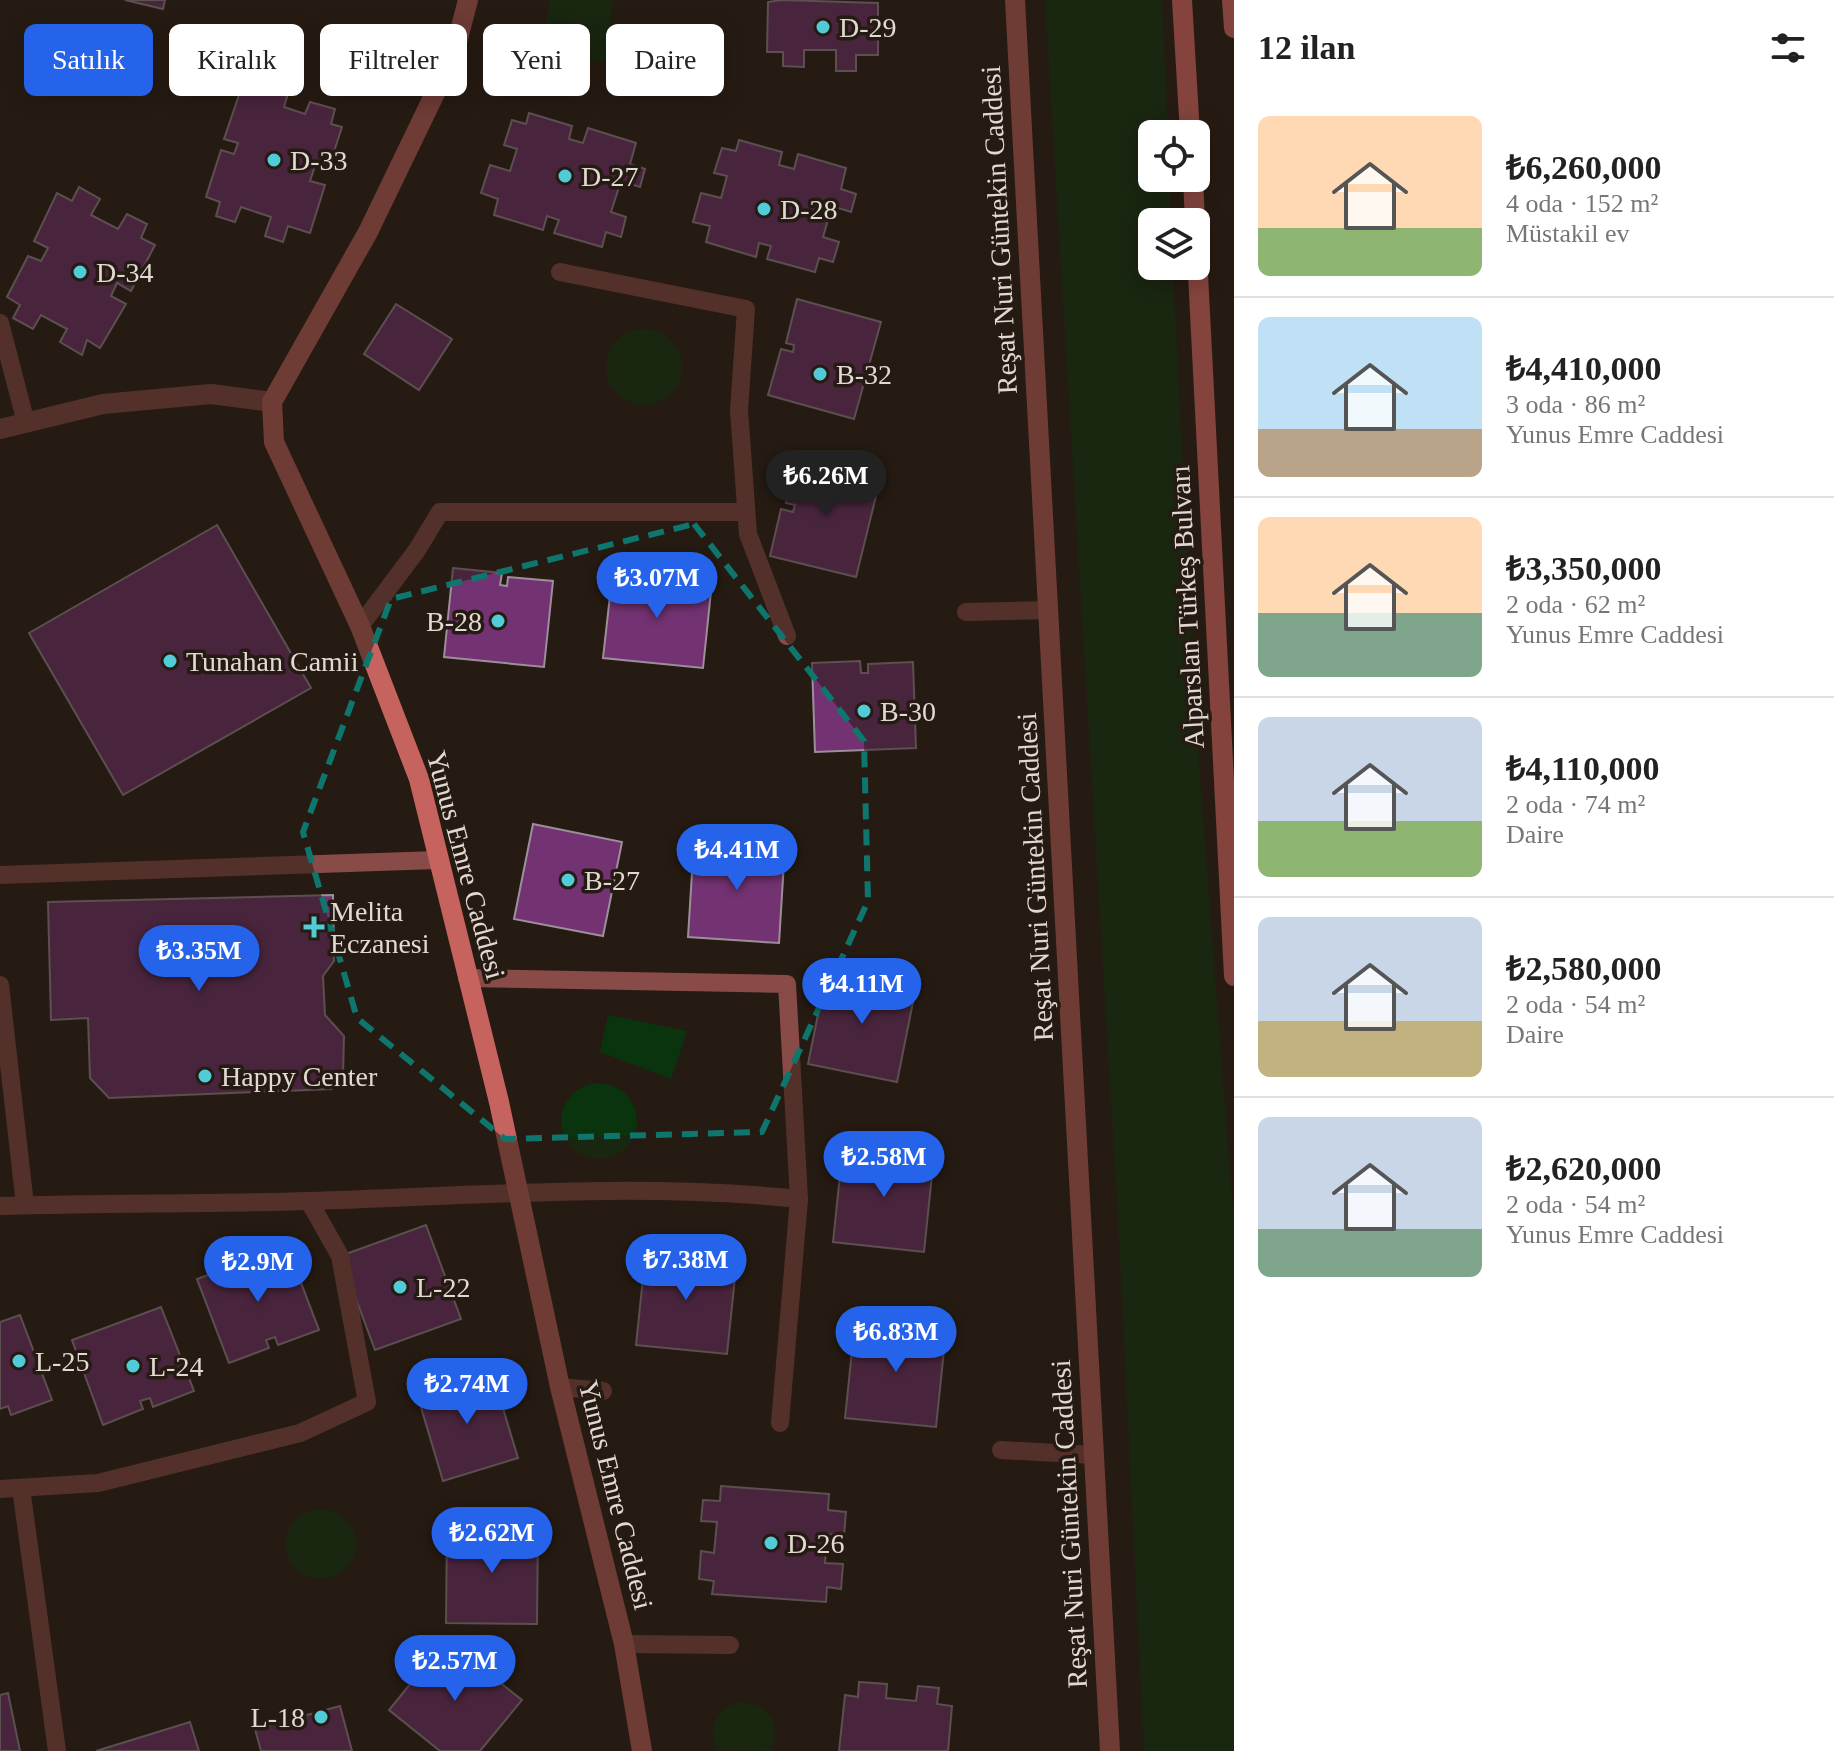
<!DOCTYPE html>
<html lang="tr">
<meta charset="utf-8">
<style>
:root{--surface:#fff;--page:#f2f2f2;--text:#222;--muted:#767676;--line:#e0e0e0;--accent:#2563eb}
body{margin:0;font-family:"Times New Roman",serif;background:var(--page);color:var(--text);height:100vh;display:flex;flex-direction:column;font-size:30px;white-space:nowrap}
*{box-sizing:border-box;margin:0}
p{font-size:26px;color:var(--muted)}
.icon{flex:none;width:44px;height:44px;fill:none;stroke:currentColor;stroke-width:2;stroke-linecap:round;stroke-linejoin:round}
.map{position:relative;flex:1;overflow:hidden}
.sheet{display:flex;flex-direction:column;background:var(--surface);width:600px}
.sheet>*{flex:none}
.banner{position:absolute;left:24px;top:24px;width:760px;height:72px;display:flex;gap:16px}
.controls{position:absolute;left:1138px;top:120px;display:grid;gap:16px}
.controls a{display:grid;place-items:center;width:72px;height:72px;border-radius:12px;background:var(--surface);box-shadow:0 4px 20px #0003;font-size:40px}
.price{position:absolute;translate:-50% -68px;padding:0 18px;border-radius:28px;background:var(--accent);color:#fff;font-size:26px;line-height:52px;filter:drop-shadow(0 2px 4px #0008)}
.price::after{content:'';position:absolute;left:50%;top:48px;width:24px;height:18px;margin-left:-12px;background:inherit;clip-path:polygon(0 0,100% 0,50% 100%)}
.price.active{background:#222;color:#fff}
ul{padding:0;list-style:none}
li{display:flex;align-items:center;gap:24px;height:200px;padding:0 24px}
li+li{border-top:2px solid var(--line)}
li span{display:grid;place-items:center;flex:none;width:224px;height:160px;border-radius:12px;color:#555}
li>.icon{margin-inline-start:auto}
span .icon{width:96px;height:96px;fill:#fffc;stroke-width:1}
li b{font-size:34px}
h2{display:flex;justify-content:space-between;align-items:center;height:96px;padding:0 24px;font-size:34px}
.pill{padding:0 28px;border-radius:12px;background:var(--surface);box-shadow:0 4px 20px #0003;font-size:28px;line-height:72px}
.pill.active{background:var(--accent);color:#fff}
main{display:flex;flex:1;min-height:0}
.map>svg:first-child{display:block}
.green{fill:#0a340e}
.building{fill:#733272;stroke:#9c8e9b;stroke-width:2}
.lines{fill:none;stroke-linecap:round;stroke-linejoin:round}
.lane{stroke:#894b48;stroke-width:18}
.street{stroke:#894b48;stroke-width:20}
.secondary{stroke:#c6635f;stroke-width:20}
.primary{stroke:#f57571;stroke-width:20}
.marked{fill:none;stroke:#0f766e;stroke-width:6;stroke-dasharray:16 10;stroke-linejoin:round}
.poi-dot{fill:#52cbd9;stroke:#261b12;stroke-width:3}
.labels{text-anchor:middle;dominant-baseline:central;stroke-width:7;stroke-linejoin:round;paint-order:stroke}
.poi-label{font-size:28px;fill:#e1d9d3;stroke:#261b12;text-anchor:start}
.street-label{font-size:28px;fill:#e1d9d3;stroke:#261b12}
</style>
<main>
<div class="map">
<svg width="1234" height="1751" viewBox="0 0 1234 1751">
<rect width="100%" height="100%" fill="#261b12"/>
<!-- green -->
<g class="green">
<polygon points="549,0 612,0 608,62 543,56"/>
<polygon points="1045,0 1162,0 1168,134 1152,134 1152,178 1169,178 1171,222 1152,222 1152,266 1173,266 1194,697 1234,1226 1234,1751 1144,1751 1118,1218"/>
<circle cx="644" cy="367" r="38"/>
<polygon points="608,1015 687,1031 671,1079 600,1052"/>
<circle cx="599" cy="1121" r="38"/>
<circle cx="321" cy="1544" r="35"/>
<path d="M739,1702C767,1702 785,1725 770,1751L717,1750C708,1728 716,1709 739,1702Z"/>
</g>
<!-- building -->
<g class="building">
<polygon points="125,0 165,0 163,9"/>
<polygon points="781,0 878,3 878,55 856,55 856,71 836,71 836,50 804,50 804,67 783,66 783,52 767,52 768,2"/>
<polygon points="262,78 290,87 284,107 305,114 310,102 335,109 331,124 342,127 328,170 315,166 310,181 325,185 310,233 288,226 283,242 265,236 271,217 241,207 235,222 216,216 220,202 206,197 221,150 234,154 238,143 224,139 241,89 256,95"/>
<polygon points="529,113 572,126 569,139 583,143 588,128 636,143 630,164 645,169 640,187 621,181 611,212 626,217 621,237 606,232 602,247 554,233 559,220 547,216 543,230 494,215 498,199 481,193 490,165 510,171 517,149 504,145 512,120 526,124"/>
<polygon points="739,140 782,152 779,165 794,169 798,154 846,168 841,189 856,194 851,212 832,206 823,237 839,242 833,262 819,258 815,272 767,259 771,246 759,243 756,257 706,242 710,226 693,222 701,193 721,198 727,176 714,173 722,148 736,151"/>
<polygon points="79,187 100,199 91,215 118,229 127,214 147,224 141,238 155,245 131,291 117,283 111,296 126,304 100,348 87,340 82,355 60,342 67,329 41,315 33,329 13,318 20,305 7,297 28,256 41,261 48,248 34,241 57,193 72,201"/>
<polygon points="797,299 881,322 854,419 768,395 781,349 793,352 794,345 786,343"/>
<polygon points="396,304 452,339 419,390 364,354"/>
<polygon points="797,459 880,480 856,577 770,556 781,509 793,512 795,505 786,503"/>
<polygon points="217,525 311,688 123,795 29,633"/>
<polygon points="453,568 502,573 500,585 507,586 508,577 553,581 544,667 444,657"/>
<polygon points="613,569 660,574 659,586 666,587 667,578 712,582 703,668 603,658"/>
<polygon points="860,661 861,673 868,673 868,664 913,662 916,748 815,752 812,663"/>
<polygon points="533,824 622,842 603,936 514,919"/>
<polygon points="694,841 785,846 779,943 688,937"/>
<polygon points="333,895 334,961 323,976 325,1015 344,1036 343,1077 332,1089 109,1098 90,1078 88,1018 51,1020 48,902"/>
<polygon points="827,970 916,987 897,1082 808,1064"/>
<polygon points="843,1146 934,1155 924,1252 833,1242"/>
<polygon points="426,1225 461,1319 375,1350 340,1256"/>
<polygon points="287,1246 319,1330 278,1345 275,1337 266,1340 269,1348 229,1363 197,1279"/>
<polygon points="646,1249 737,1258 727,1354 636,1345"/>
<polygon points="161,1307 194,1391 153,1407 150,1398 140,1401 143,1409 103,1425 72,1340"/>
<polygon points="20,1315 52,1400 11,1415 8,1406 0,1409 0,1322"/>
<polygon points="855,1322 946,1331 936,1427 845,1418"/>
<polygon points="492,1372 518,1458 443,1481 417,1394"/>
<polygon points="721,1486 829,1494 828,1510 846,1512 844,1535 827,1534 825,1563 843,1564 841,1589 827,1587 826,1602 712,1594 714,1581 699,1579 701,1551 714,1553 717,1522 701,1521 703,1500 720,1501"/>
<polygon points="447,1526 538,1528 537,1624 446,1623"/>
<polygon points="446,1640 522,1700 480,1751 440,1751 389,1710"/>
<polygon points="859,1682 887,1684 886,1698 916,1701 918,1686 939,1688 937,1704 952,1706 948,1751 839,1751 845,1695 858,1697"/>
<polygon points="8,1693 20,1751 0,1751 0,1695"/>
<polygon points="340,1706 352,1751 261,1751 255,1729"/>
<polygon points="190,1722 199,1751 96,1751"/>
</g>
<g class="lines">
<!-- lane -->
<g class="lane">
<polyline points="560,272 746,309 739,410 748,534 787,636"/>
<polyline points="0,323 26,423"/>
<polyline points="966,612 1049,610"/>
<polyline points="360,626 417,550 440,512 746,512"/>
<polyline points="0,875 437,860"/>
<polyline points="467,978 787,984 799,1199"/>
<polyline points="0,985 25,1205"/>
<path d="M0,1206C103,1203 206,1204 309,1201C472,1196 636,1182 799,1199L780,1423"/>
<polyline points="560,1387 603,1391"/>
<polyline points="1001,1450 1094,1455"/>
<polyline points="21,1488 57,1751"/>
<polyline points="0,1489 98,1483 300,1433 367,1402 340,1256 309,1201"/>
<polyline points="624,1644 730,1645"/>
</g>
<!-- street -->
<polyline class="street" points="0,429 103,404 211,394 272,402"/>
<!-- secondary -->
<g class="secondary">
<polyline points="468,0 454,54 368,232 272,402 274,442 360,626 419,779 499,1102 560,1387 624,1644 642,1751"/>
<polyline points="1015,0 1110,1751"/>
</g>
<!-- primary -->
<g class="primary">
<polyline points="1182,0 1190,134"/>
<polyline points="1232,0 1234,28"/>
<polyline points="1193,178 1195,222"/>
<polyline points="1196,235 1234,976"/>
</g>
</g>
<!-- marked area -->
<path d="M0 0H1234V1751H0ZM694,524L864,741L868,901L762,1132L505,1139L357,1018L303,832L391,599Z" fill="#261b12" fill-opacity=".55" fill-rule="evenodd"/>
<path class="marked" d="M694,524L864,741L868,901L762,1132L505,1139L357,1018L303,832L391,599Z"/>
<!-- markers -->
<g class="poi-dot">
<circle cx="823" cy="27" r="8"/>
<circle cx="274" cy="160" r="8"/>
<circle cx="565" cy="176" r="8"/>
<circle cx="764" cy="209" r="8"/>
<circle cx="80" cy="272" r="8"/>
<circle cx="820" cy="374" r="8"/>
<circle cx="498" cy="621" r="8"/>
<circle cx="170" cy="661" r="8"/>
<circle cx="864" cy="711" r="8"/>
<circle cx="568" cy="880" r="8"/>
<path d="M310 915h8v8h8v8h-8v8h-8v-8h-8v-8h8z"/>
<circle cx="205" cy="1076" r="8"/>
<circle cx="400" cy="1287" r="8"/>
<circle cx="19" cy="1361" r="8"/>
<circle cx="133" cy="1366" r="8"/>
<circle cx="771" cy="1543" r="8"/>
<circle cx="321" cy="1717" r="8"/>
</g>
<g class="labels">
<!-- poi labels -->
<g class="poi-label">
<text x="839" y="27">D-29</text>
<text x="290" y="160">D-33</text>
<text x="581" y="176">D-27</text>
<text x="780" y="209">D-28</text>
<text x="96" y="272">D-34</text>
<text x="836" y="374">B-32</text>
<text x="482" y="621" text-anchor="end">B-28</text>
<text x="186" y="661">Tunahan Camii</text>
<text x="880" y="711">B-30</text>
<text x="584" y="880">B-27</text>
<text x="330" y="911">Melita<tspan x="330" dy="32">Eczanesi</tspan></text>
<text x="221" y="1076">Happy Center</text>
<text x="416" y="1287">L-22</text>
<text x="35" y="1361">L-25</text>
<text x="149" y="1366">L-24</text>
<text x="787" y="1543">D-26</text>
<text x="305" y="1717" text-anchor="end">L-18</text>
</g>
<!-- street labels -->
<g class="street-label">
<text transform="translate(999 230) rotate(-93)">Reşat Nuri Güntekin Caddesi</text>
<text transform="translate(1187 607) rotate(-93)">Alparslan Türkeş Bulvarı</text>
<text transform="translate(466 865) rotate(75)">Yunus Emre Caddesi</text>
<text transform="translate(1035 877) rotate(-93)">Reşat Nuri Güntekin Caddesi</text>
<text transform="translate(616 1495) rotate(76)">Yunus Emre Caddesi</text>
<text transform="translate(1069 1524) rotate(-93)">Reşat Nuri Güntekin Caddesi</text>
</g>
</g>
</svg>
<div class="controls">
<a><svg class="icon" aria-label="locate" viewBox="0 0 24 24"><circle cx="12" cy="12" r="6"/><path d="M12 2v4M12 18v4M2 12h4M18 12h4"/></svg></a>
<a><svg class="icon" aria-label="layers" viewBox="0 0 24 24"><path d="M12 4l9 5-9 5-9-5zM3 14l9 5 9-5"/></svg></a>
</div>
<b class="price active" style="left:826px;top:518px">₺6.26M</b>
<b class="price" style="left:657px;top:620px">₺3.07M</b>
<b class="price" style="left:737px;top:892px">₺4.41M</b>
<b class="price" style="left:199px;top:993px">₺3.35M</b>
<b class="price" style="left:862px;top:1026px">₺4.11M</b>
<b class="price" style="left:884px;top:1199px">₺2.58M</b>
<b class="price" style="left:686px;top:1302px">₺7.38M</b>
<b class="price" style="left:258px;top:1304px">₺2.9M</b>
<b class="price" style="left:896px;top:1374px">₺6.83M</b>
<b class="price" style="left:467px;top:1426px">₺2.74M</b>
<b class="price" style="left:492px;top:1575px">₺2.62M</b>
<b class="price" style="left:455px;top:1703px">₺2.57M</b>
<div class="banner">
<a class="pill active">Satılık</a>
<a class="pill">Kiralık</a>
<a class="pill">Filtreler</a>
<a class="pill">Yeni</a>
<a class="pill">Daire</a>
</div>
</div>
<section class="sheet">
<h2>12 ilan<svg class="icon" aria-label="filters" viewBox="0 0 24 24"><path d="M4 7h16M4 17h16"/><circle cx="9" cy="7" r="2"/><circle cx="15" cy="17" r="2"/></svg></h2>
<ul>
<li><span style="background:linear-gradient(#ffd9b3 70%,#8fb573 0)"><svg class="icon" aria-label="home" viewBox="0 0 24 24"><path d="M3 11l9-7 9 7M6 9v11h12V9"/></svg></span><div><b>₺6,260,000</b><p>4 oda · 152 m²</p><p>Müstakil ev</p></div></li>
<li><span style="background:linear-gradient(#bfe0f5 70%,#b9a48a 0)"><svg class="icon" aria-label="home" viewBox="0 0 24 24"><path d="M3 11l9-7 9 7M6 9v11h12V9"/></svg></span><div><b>₺4,410,000</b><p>3 oda · 86 m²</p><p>Yunus Emre Caddesi</p></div></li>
<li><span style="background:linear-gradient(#ffd9b3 60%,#7fa58c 0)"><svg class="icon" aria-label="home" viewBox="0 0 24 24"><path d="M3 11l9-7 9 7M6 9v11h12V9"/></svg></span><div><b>₺3,350,000</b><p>2 oda · 62 m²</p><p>Yunus Emre Caddesi</p></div></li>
<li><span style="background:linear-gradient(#c9d6e8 65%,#8fb573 0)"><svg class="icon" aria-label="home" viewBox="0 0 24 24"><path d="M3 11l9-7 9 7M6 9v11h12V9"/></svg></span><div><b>₺4,110,000</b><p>2 oda · 74 m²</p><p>Daire</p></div></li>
<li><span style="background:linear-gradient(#c9d6e8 65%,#c2b280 0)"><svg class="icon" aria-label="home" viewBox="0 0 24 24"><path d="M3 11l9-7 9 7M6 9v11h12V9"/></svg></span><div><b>₺2,580,000</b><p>2 oda · 54 m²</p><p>Daire</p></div></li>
<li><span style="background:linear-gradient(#c9d6e8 70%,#7fa58c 0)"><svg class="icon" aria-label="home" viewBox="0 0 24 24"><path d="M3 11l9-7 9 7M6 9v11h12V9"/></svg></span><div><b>₺2,620,000</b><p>2 oda · 54 m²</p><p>Yunus Emre Caddesi</p></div></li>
</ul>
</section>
</main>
